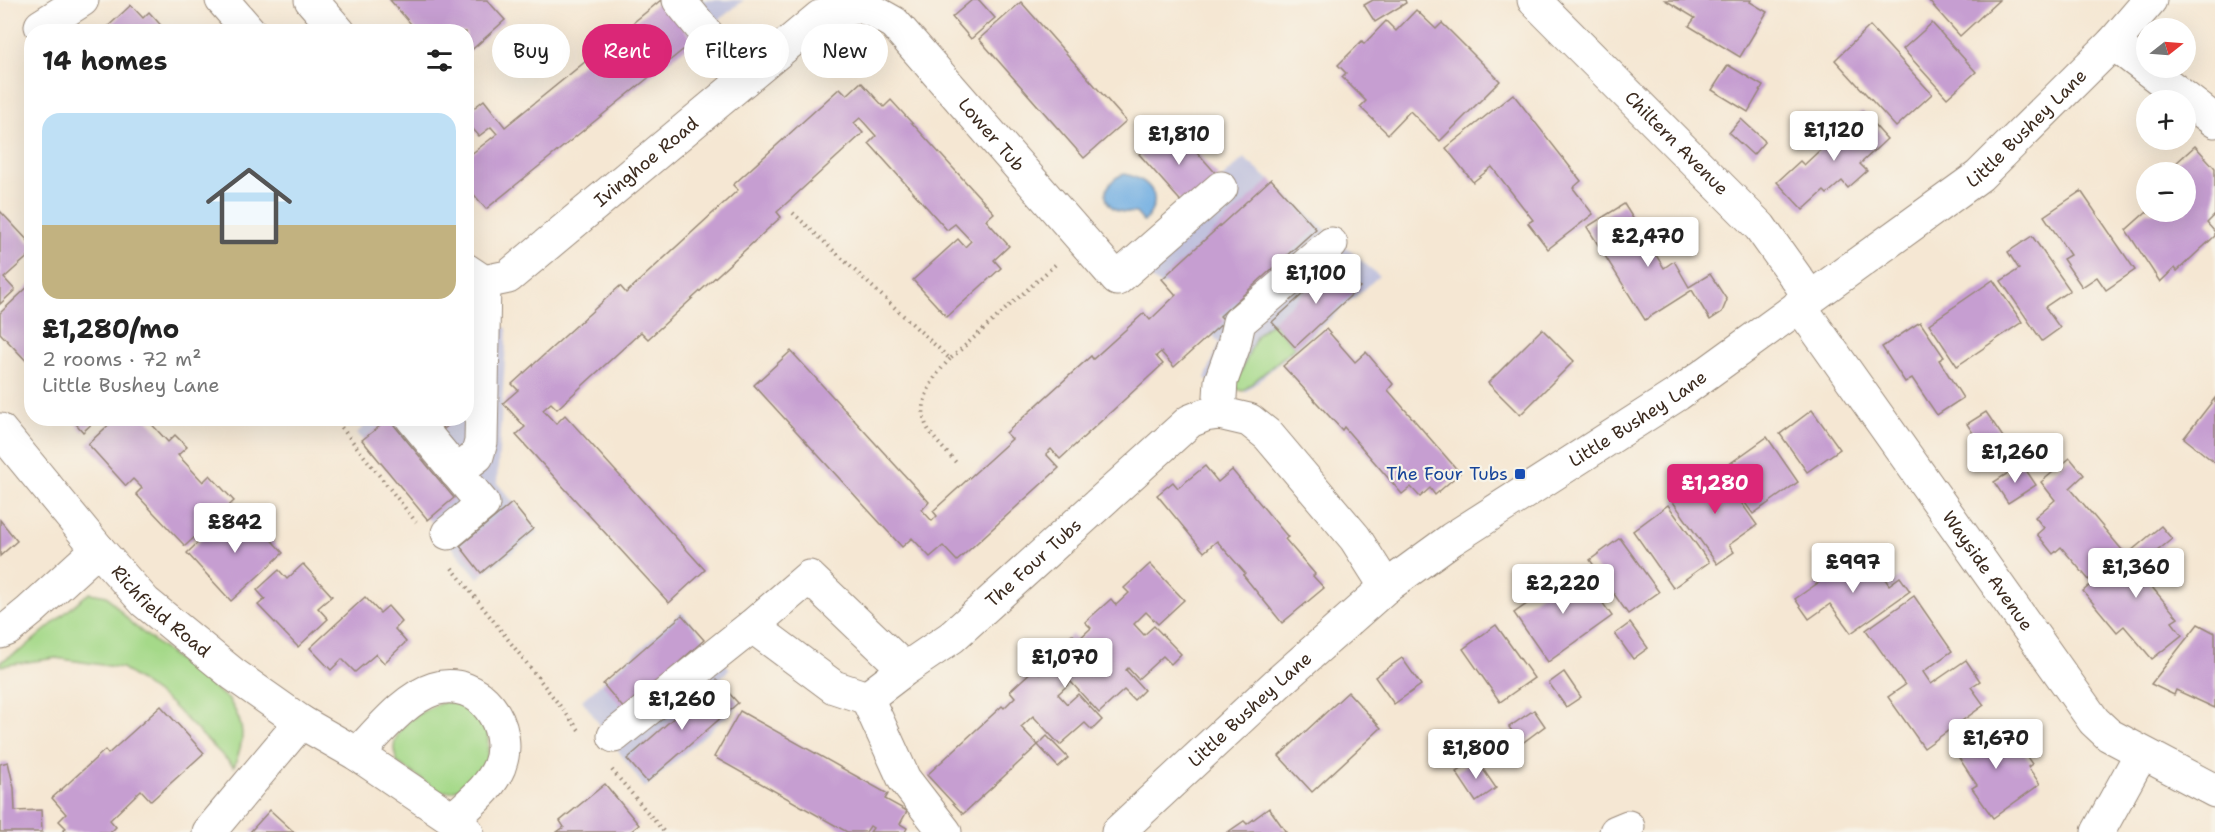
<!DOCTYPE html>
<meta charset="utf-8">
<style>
:root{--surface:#fff;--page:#f2f2f2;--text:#222;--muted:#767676;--accent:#db2777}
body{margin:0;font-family:"Shantell Sans",sans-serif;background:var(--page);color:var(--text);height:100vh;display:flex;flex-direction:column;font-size:22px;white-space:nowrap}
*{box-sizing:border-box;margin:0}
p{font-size:20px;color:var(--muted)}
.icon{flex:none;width:33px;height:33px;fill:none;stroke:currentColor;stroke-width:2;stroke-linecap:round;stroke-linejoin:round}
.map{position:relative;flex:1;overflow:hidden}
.side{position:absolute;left:24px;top:24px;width:450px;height:402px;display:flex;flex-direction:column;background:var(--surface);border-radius:24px;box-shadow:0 6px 24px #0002}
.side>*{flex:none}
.hud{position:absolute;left:492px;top:24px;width:570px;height:54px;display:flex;gap:12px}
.needle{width:39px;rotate:73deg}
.tools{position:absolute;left:2136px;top:18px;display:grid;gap:12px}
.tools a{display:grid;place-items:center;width:60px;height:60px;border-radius:50%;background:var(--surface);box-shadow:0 6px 24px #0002;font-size:30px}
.price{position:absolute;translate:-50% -51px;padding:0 14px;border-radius:6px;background:#fff;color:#222;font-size:20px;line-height:39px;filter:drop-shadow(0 2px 3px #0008)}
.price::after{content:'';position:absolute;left:50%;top:36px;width:18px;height:14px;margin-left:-9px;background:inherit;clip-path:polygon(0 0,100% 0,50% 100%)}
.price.selected{background:var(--accent);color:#fff}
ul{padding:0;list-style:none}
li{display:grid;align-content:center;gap:12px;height:318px;padding:0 18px}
li span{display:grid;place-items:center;height:186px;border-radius:18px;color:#555}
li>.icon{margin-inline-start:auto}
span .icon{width:108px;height:108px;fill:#fffc;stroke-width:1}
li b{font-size:26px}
h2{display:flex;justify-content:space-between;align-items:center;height:72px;padding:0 18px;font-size:26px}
.chip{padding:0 21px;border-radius:27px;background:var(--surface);box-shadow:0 6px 24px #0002;font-size:21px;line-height:54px}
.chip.selected{background:var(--accent);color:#fff}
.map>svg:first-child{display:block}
.industrial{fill:#c1c2dd}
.green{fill:#a5d989;stroke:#708254;stroke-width:1.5}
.water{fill:#6fade2;stroke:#556c80;stroke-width:1.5}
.building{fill:#c69ed1}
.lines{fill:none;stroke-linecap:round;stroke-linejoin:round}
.minor-casing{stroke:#988878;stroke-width:35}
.path{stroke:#988878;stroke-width:4;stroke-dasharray:1.5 4.5;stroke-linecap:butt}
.minor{stroke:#fff;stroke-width:33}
.transit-dot{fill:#1a4fb4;stroke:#f7f3e8;stroke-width:2}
.labels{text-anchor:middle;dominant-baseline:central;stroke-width:4.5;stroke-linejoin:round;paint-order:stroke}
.street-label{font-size:18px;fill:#3b2a1e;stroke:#f7f3e8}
.transit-label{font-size:18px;fill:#164399;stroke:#f7f3e8;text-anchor:end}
</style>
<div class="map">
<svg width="2215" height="832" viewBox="0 0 2215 832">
<rect width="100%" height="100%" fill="#f7f3e8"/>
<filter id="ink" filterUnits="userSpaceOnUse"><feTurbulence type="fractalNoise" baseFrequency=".0167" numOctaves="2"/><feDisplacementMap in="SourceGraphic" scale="12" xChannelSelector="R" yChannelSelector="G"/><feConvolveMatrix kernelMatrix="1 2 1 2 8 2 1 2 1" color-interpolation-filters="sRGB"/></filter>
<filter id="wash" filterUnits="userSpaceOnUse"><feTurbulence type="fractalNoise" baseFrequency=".008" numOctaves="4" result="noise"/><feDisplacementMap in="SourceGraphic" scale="24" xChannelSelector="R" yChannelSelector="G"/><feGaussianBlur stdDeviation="1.35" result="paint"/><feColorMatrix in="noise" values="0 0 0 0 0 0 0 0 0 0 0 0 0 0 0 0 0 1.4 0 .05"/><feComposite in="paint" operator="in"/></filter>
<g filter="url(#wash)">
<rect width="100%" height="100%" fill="#f5e7d3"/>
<!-- industrial -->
<g class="industrial">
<polygon points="663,0 744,0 715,23 715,65"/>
<polygon points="1244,158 1379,276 1246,392 1205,379 1219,343 1212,334 1226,320 1181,271 1163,286 1152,280 1135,257"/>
<polygon points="474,325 507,328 497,483 539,532 478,578 357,433 372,419 466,418 467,332"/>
<polygon points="682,612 730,669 719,679 740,704 645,788 582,700"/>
</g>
<!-- green -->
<g class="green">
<polygon points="1272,322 1295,347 1243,391 1234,388 1257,335"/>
<path d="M90,593L107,596L132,624L229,700C246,727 245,738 234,767L170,703L122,668L56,658L0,666V662L23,649L85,596Z"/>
<path d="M445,702L458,703L471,710L488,733V760L465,786L452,791L440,792L397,762C396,758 394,752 394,748C395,724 425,708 445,702Z"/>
</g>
<!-- water -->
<path class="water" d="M1125,174C1153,181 1164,199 1144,222L1136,213C1130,212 1122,213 1117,210C1097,201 1107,178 1125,174Z"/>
<g id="blocks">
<!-- building -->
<g class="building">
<polygon points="390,0 487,0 505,20 466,55 466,32 418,32"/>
<polygon points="661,0 694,41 486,209 466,185 466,158 497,134 491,127 479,136 466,121 466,114 484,100 505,127"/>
<polygon points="972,0 979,0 995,18 971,39 952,17"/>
<polygon points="1373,0 1405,0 1406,3 1375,22 1364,5"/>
<polygon points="1665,0 1751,0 1750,2 1767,12 1740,57 1689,26 1695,18"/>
<polygon points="1928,0 1999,0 1960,36"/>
<polygon points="1021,2 1126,121 1084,158 979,39"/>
<polygon points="131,5 143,18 149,12 167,32 102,32"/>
<polygon points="1416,10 1436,29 1442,23 1500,81 1440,141 1410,111 1388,134 1360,107 1366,101 1342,77 1346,73 1338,65 1362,41 1364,44 1386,21 1396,31"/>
<polygon points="1932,23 1976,72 1947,98 1903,49"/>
<polygon points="1870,26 1932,94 1896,127 1835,60"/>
<polygon points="1728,65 1763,86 1748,112 1712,90"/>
<polygon points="861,82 884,107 891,100 994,213 986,220 1009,246 994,260 1001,268 947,317 913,280 958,239 965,247 971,241 955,224 947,230 869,143 876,136 860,118 854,123 863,133 777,212 781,217 648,339 641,332 557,409 551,403 543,410 556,424 565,415 705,570 669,603 516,435 525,427 503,403 518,390 512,384 620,286 626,293 738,190 733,185 840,88 847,95"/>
<polygon points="1513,94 1581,181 1573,188 1593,214 1548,249 1528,223 1533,220 1492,167 1473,182 1446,148"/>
<polygon points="1862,111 1887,139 1860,164 1867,171 1848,188 1842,181 1827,194 1824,191 1803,210 1777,182 1800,161 1804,165"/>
<polygon points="1741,119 1765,141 1753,155 1729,133"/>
<polygon points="1173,125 1219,177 1186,207 1139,154"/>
<polygon points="2195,146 2215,168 2215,215 2207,223 2215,232 2215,236 2177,271 2175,268 2160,282 2126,230 2146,212 2186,212 2186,172 2166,172"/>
<polygon points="1271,179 1316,229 1220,316 1225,321 1174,367 1161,352 1156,356 1163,364 1060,459 1051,449 1046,454 1059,468 957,561 943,546 930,557 912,538 902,547 754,385 791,351 929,502 922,510 932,521 937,516 933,511 1012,439 1006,433 1091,356 1093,359 1144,313 1150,320 1176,295 1162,279"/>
<polygon points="2081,191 2135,270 2106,290 2097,277 2082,287 2063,259 2070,255 2044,216"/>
<polygon points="2146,191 2146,203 2141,196"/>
<polygon points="1624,204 1664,268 1674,261 1689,287 1710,274 1727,300 1722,312 1710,320 1692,290 1645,320 1587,227"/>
<polygon points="0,211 32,245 32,253 4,278 15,290 0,304"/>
<polygon points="2032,236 2070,290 2045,307 2060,328 2042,341 2001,281 2019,269 2008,252"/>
<polygon points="1338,262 1360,287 1295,347 1272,322"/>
<polygon points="1993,280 2022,322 1957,366 1929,324"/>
<polygon points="32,283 32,367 0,333 0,313"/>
<polygon points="1920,322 1944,357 1939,360 1963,398 1937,415 1912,378 1905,382 1882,347"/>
<polygon points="1326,329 1355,362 1366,352 1393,384 1388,390 1460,473 1435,495 1430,488 1420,497 1411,487 1402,494 1344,427 1342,430 1283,366"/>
<polygon points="1542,329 1574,361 1520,415 1488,383"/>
<polygon points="2215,398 2215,463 2184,438"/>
<polygon points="1812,410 1840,449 1807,472 1780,434"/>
<polygon points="1986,412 2005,440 1986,453 1967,424"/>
<polygon points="71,418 98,418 83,432"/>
<polygon points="116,418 146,418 168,442 175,435 187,447 178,455 203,482 210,475 234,501 185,546 136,494 142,488 133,479 126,486 88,444"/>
<polygon points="436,418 457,418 444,429"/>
<polygon points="389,419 454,498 428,520 362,440"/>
<polygon points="1767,437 1798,482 1753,514 1721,470"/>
<polygon points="2070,458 2084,475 2070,488 2123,551 2089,580 2061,547 2053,554 2037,534 2044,528 2035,517 2055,500 2041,482"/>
<polygon points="2022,464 2036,485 2008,503 1994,482"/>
<polygon points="1205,466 1218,482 1232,470 1288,537 1285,539 1315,574 1313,576 1324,588 1282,623 1243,575 1245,573 1217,541 1204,552 1157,495 1173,482 1178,488"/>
<polygon points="1718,470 1757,525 1729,545 1734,552 1717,564 1673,502"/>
<polygon points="512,503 533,529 481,573 460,546"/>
<polygon points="1668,505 1709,562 1673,588 1633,531"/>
<polygon points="230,512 240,523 249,515 283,553 231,601 187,553"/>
<polygon points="0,520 17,541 0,556"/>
<polygon points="2161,526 2172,539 2136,568 2178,618 2172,622 2182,635 2152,659 2124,626 2117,632 2083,591"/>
<polygon points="1620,538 1659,592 1628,614 1590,560"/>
<polygon points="1857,556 1869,573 1877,567 1889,585 1900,577 1910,591 1851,633 1830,604 1809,619 1795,599"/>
<polygon points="303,564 332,596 318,608 328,619 298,647 258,605 265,599 257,590 279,570 287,579"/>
<polygon points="1150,564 1184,600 1158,624 1146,612 1134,624 1144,635 1154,626 1181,654 1171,664 1163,656 1138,679 1128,668 1126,670 1144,690 1134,700 1124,690 1099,713 1071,682 1058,694 1067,704 1078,694 1102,720 1092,730 1085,723 1060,745 1033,716 1021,727 1038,745 963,814 927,775 1002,706 1004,708 1015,697 1010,691 1035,668 1040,674 1052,663 1047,657 1072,634 1078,640 1091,628 1085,622 1111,599 1116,605 1129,593 1124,588"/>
<polygon points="1578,568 1612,616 1548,662 1514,613"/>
<polygon points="1914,596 1952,651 1923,672 1931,684 1966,660 1980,681 1971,687 1984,705 1924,748 1888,697 1905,685 1866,630"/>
<polygon points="365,597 380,613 388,606 402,622 395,629 406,642 384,663 376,654 355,672 342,659 331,670 310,648"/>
<polygon points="682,615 704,640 625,710 603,684"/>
<polygon points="1630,623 1648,648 1633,659 1615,634"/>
<polygon points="2198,624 2215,633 2215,708 2176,690 2174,695 2151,684"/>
<polygon points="1496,625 1534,678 1500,702 1463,649"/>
<polygon points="1402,658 1421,685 1394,704 1375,677"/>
<polygon points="1564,672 1581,697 1566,707 1549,683"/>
<polygon points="717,680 738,703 647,782 627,759"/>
<polygon points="1348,692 1381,728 1312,792 1279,756"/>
<polygon points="161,706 204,753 151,801 141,790 110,820 116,827 111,832 62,832 66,828 59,821 66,814 52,798 105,750 108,754"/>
<polygon points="1534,710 1545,726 1521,744 1509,727"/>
<polygon points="740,711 888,794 885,799 907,811 900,824 907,828 905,832 870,832 873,828 870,826 866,832 847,832 714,757"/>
<polygon points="1979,722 2001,752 2016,741 2032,764 2028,767 2040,784 1993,818 1972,788 1977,785 1959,758 1966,753 1956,739"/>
<polygon points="1047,736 1068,758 1058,767 1038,745"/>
<polygon points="1476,759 1496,788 1476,802 1456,772"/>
<polygon points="8,762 14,788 15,811 41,810 42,832 0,832 0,764"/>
<polygon points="605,784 639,825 630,832 557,832 564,827 560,821"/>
<polygon points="1269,808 1286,832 1228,832 1244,821 1247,824"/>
<polygon points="270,810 294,832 250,832"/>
</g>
</g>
</g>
<g filter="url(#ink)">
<use href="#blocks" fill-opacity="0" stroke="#988878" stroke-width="1.5"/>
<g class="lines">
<!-- minor casing -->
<g class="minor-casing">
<g id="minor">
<polyline points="222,0 250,32"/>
<polyline points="311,0 339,32"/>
<polyline points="679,0 744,80"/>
<path id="s1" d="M1534,0L1760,227L1810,297"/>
<polyline points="41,26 82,0"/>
<polyline points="2113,43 2215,121"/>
<path id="s2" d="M466,270L484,282L508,277L820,17L859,6L871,10L894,23L1117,279L1221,188"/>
<path id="s3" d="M1799,305L2094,721L2109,735L2215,791"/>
<polyline points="1219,413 1221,381 1234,345 1239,322 1331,244"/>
<polyline points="412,418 483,504 448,533"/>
<path id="s4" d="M0,430L98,549L145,602L233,674L301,722L357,754L453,819L467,832"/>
<polyline points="456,472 477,456 481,442 484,282"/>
<polyline points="0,632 8,629 30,611 98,549"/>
<path id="s5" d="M905,669L809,577L752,626L834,687L867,698L905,669L952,637L1190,421L1205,415L1219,413L1249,420L1268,435L1355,538L1386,587"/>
<polyline points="867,698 904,779 945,832"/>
<polyline points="614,736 752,626"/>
<path d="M357,754C378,733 405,698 434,689C480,675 515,727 499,767C490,788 470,803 453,819"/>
<polyline points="209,832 301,722"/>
<path id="s6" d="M1118,832L1280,681L1386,587L1452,539L1678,394L1979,176L2113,43L2150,0"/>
<polyline points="1616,832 1628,827"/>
<polyline points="2098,832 2141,754"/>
</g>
</g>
<!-- path -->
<g class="path">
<polyline points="793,213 950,359 1056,264"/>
<path d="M950,359C932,377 913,408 930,432C938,444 949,454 958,465"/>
<polyline points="334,418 416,522"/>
<polyline points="452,568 579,730"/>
<polyline points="612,770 664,832"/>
</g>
<!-- minor -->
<use href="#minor" class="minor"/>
</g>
</g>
<!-- markers -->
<rect class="transit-dot" x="1514" y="468" width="12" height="12" rx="3"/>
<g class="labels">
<!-- street labels -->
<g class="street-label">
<text stroke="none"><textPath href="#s6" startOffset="1152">Little Bushey Lane</textPath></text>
<text stroke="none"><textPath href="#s2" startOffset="680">Lower Tub</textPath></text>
<text stroke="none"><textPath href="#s1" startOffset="202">Chiltern Avenue</textPath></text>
<text stroke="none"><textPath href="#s2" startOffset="226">Ivinghoe Road</textPath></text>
<text stroke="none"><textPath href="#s6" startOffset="666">Little Bushey Lane</textPath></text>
<text stroke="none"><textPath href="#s5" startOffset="560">The Four Tubs</textPath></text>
<text stroke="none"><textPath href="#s3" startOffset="326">Wayside Avenue</textPath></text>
<text stroke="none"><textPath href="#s4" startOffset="243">Richfield Road</textPath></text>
<text stroke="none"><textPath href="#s6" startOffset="180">Little Bushey Lane</textPath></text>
</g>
<!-- transit labels -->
<g class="transit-label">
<text x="1508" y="474">The Four Tubs</text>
</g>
</g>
</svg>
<div class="tools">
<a><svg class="needle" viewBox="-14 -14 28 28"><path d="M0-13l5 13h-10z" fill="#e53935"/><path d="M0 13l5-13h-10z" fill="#767676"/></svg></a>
<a>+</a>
<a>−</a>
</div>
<b class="price" style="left:1834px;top:162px">£1,120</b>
<b class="price" style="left:1179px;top:166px">£1,810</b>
<b class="price" style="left:1648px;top:268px">£2,470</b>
<b class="price" style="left:1316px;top:305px">£1,100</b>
<b class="price" style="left:2015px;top:484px">£1,260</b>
<b class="price selected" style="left:1715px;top:515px">£1,280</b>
<b class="price" style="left:235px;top:554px">£842</b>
<b class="price" style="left:1853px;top:594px">£997</b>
<b class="price" style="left:2136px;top:599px">£1,360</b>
<b class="price" style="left:1563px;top:615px">£2,220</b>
<b class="price" style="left:1065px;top:689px">£1,070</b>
<b class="price" style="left:682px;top:731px">£1,260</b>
<b class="price" style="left:1996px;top:770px">£1,670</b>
<b class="price" style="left:1476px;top:780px">£1,800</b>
<div class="hud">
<a class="chip">Buy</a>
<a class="chip selected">Rent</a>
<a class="chip">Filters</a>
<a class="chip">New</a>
</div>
<section class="side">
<h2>14 homes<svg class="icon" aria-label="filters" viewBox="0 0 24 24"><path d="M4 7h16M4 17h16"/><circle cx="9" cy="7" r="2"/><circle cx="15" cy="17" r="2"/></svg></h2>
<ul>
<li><span style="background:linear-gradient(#bfe0f5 60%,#c2b280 0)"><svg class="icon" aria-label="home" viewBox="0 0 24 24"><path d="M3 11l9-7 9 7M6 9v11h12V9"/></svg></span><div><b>£1,280/mo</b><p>2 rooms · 72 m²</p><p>Little Bushey Lane</p></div></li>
</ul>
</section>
</div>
